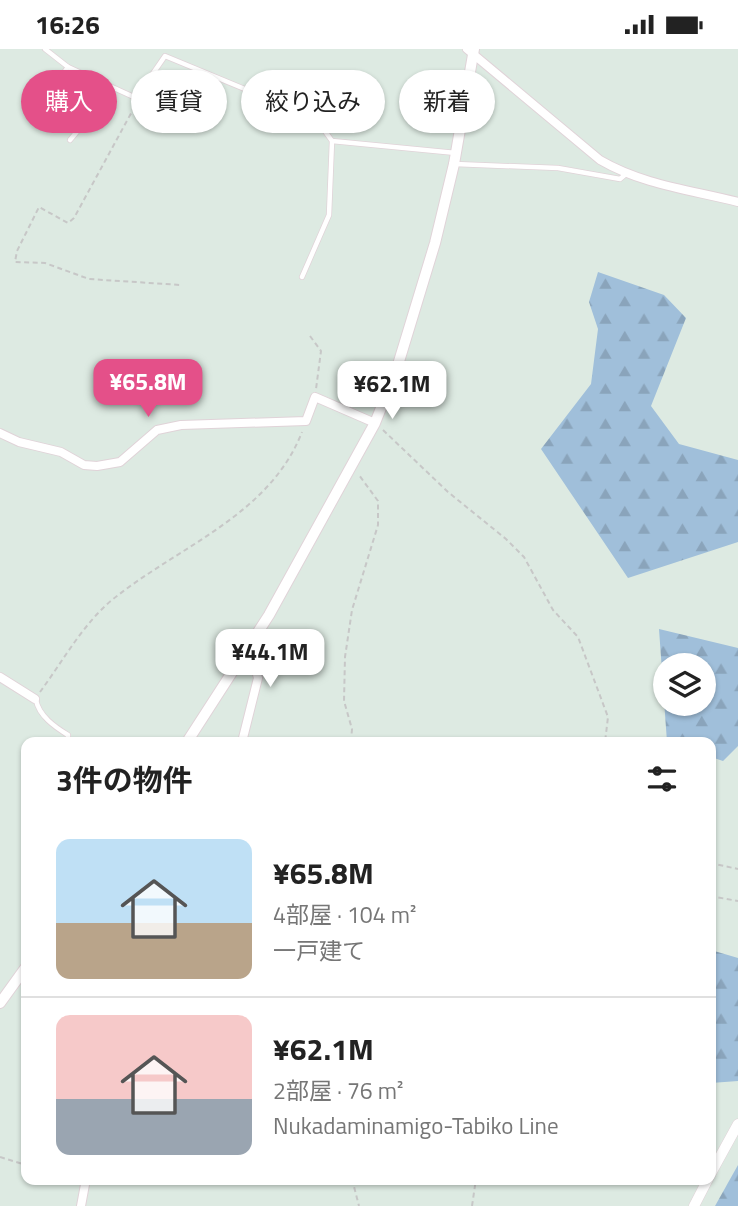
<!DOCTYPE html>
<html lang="ja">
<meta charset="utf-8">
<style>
:root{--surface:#fff;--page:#f2f2f2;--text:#222;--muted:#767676;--line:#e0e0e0;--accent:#e45089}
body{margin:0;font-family:"Titillium Web","Noto Sans JP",sans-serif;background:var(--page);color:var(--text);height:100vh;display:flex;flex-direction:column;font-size:26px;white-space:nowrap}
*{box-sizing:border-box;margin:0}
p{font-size:23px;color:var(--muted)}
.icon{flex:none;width:38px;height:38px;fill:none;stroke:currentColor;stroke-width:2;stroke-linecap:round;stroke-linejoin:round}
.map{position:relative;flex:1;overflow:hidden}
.side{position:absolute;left:21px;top:688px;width:695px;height:448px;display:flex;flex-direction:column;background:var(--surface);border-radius:14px;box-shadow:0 2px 5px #0004}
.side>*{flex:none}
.top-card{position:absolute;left:21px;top:21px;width:696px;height:63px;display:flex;gap:14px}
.buttons{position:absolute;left:653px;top:604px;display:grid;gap:14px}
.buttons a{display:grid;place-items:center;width:63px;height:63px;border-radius:50%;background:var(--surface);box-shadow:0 2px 5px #0004;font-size:35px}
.price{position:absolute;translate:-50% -60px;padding:0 16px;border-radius:14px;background:#fff;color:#222;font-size:23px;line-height:46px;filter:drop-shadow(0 2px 4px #0008)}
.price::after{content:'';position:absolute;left:50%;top:42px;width:21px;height:16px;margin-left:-10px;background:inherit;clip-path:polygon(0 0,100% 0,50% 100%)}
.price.active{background:var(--accent);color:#fff}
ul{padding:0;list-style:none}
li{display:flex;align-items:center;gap:21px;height:175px;padding:0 35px}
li+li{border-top:2px solid var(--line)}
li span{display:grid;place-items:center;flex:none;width:196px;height:140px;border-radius:14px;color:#555}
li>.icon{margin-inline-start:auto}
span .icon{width:84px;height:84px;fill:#fffc;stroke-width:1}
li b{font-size:30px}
h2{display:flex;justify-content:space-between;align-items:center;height:84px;padding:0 35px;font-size:30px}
.pill{padding:0 24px;border-radius:32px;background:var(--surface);box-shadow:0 2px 5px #0004;font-size:24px;line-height:63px}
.pill.active{background:var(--accent);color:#fff}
.status{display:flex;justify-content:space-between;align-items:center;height:49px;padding:0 35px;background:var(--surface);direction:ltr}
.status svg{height:19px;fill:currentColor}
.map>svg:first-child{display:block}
.forest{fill:url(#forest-firs);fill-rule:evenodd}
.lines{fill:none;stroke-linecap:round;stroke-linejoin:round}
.service-casing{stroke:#e0d3d8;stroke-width:6}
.minor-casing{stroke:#e0d3d8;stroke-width:10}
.tertiary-casing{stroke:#e0d3d8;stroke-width:11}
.secondary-casing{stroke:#e0d3d8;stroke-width:12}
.path{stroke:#c7c7c7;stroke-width:2;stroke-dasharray:5 3.5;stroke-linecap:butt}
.service{stroke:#fff;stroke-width:4.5}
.minor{stroke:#fff;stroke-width:8}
.tertiary{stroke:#fff;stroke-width:10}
.secondary{stroke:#fff;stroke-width:10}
</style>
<div class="status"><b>16:26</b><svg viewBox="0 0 49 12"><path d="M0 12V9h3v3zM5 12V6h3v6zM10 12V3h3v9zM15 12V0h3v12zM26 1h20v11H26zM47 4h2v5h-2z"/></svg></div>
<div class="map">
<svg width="738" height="1157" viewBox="0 0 738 1157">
<defs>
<pattern id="forest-firs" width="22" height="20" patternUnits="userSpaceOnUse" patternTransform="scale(1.75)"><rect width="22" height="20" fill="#a0bfda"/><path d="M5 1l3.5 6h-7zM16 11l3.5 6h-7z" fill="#8aa4bb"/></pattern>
</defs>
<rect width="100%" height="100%" fill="#ddeae2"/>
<!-- forest -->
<g class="forest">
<polygon points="598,223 664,246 686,269 651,357 679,395 738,411 738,493 628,529 541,400 591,335 598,280 589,253"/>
<path d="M659,580L738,599V697L723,712L711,708L710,693H667ZM704,616V654H665V616Z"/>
<polygon points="711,901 738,909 738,1032 711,1034"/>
<polygon points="738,1116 738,1157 715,1157"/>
</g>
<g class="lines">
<!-- service casing -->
<g class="service-casing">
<g id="service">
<polyline points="45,0 68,18 136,49 165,7 264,48 307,57 332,92 329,166 302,228"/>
<polyline points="39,57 68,18"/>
<polyline points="70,91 101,54 105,35"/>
<polyline points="332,92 456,104"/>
<polyline points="455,115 558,119 620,130 626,125"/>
<path d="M36,651C39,667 55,678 68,686V693"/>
</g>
</g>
<!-- minor casing -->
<g class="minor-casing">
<g id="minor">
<path d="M467,0L600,111C643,136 691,141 738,153"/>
<polyline points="0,384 19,393 61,403 84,416 97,417 120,413 157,381 181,376 306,372 315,348 375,374"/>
<polyline points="0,628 35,650"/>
<polyline points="242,693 258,629 254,614 242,611"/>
<polyline points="81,1157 86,1130"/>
</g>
</g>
<!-- tertiary casing -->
<g class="tertiary-casing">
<g id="tertiary">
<polyline points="710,1126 738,1075"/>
<polyline points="694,1157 708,1130"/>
</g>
</g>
<!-- secondary casing -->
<g class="secondary-casing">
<g id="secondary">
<polyline points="187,693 269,566 375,374 397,319 435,194 454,115 474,0"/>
<polyline points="0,954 26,918"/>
</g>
</g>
<!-- path -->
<g class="path">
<polyline points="135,57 74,169 68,174 39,158 17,202 15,213 45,214 89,230 181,236"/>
<polyline points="310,287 321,302 316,340"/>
<polyline points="383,381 448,443 506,490 524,508 553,561 578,588 608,668 605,693"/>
<path d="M40,643C63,612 85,571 117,547C182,496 270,465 302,383"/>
<polyline points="351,693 352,680 344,652 345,608 352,561 378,476 378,452 359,426"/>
<polyline points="710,814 738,820"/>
<polyline points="710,847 738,852"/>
<polyline points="0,1108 26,1116"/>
<polyline points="70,1130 77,1133"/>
<polyline points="352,1130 359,1157"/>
<polyline points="472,1157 476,1130"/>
</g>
<!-- service -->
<use href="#service" class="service"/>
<!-- minor -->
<use href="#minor" class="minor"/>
<!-- tertiary -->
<use href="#tertiary" class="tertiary"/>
<!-- secondary -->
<use href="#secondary" class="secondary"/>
</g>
</svg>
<div class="buttons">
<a><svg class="icon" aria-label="layers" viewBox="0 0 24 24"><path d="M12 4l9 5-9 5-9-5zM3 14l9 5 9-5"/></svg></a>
</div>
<b class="price active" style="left:148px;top:370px">¥65.8M</b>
<b class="price" style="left:392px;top:372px">¥62.1M</b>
<b class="price" style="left:270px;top:640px">¥44.1M</b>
<div class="top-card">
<a class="pill active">購入</a>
<a class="pill">賃貸</a>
<a class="pill">絞り込み</a>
<a class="pill">新着</a>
</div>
<section class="side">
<h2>3件の物件<svg class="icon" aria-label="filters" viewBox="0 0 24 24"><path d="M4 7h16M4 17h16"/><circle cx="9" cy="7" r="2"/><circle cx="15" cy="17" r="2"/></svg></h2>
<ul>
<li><span style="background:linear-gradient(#bfe0f5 60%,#b9a48a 0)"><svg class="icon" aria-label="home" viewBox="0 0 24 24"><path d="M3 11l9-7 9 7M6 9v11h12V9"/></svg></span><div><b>¥65.8M</b><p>4部屋 · 104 m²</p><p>一戸建て</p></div></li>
<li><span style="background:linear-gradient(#f6c9c9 60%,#9aa5b1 0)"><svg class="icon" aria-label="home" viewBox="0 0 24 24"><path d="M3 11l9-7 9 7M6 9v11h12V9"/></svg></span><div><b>¥62.1M</b><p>2部屋 · 76 m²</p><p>Nukadaminamigo-Tabiko Line</p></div></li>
</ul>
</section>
</div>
